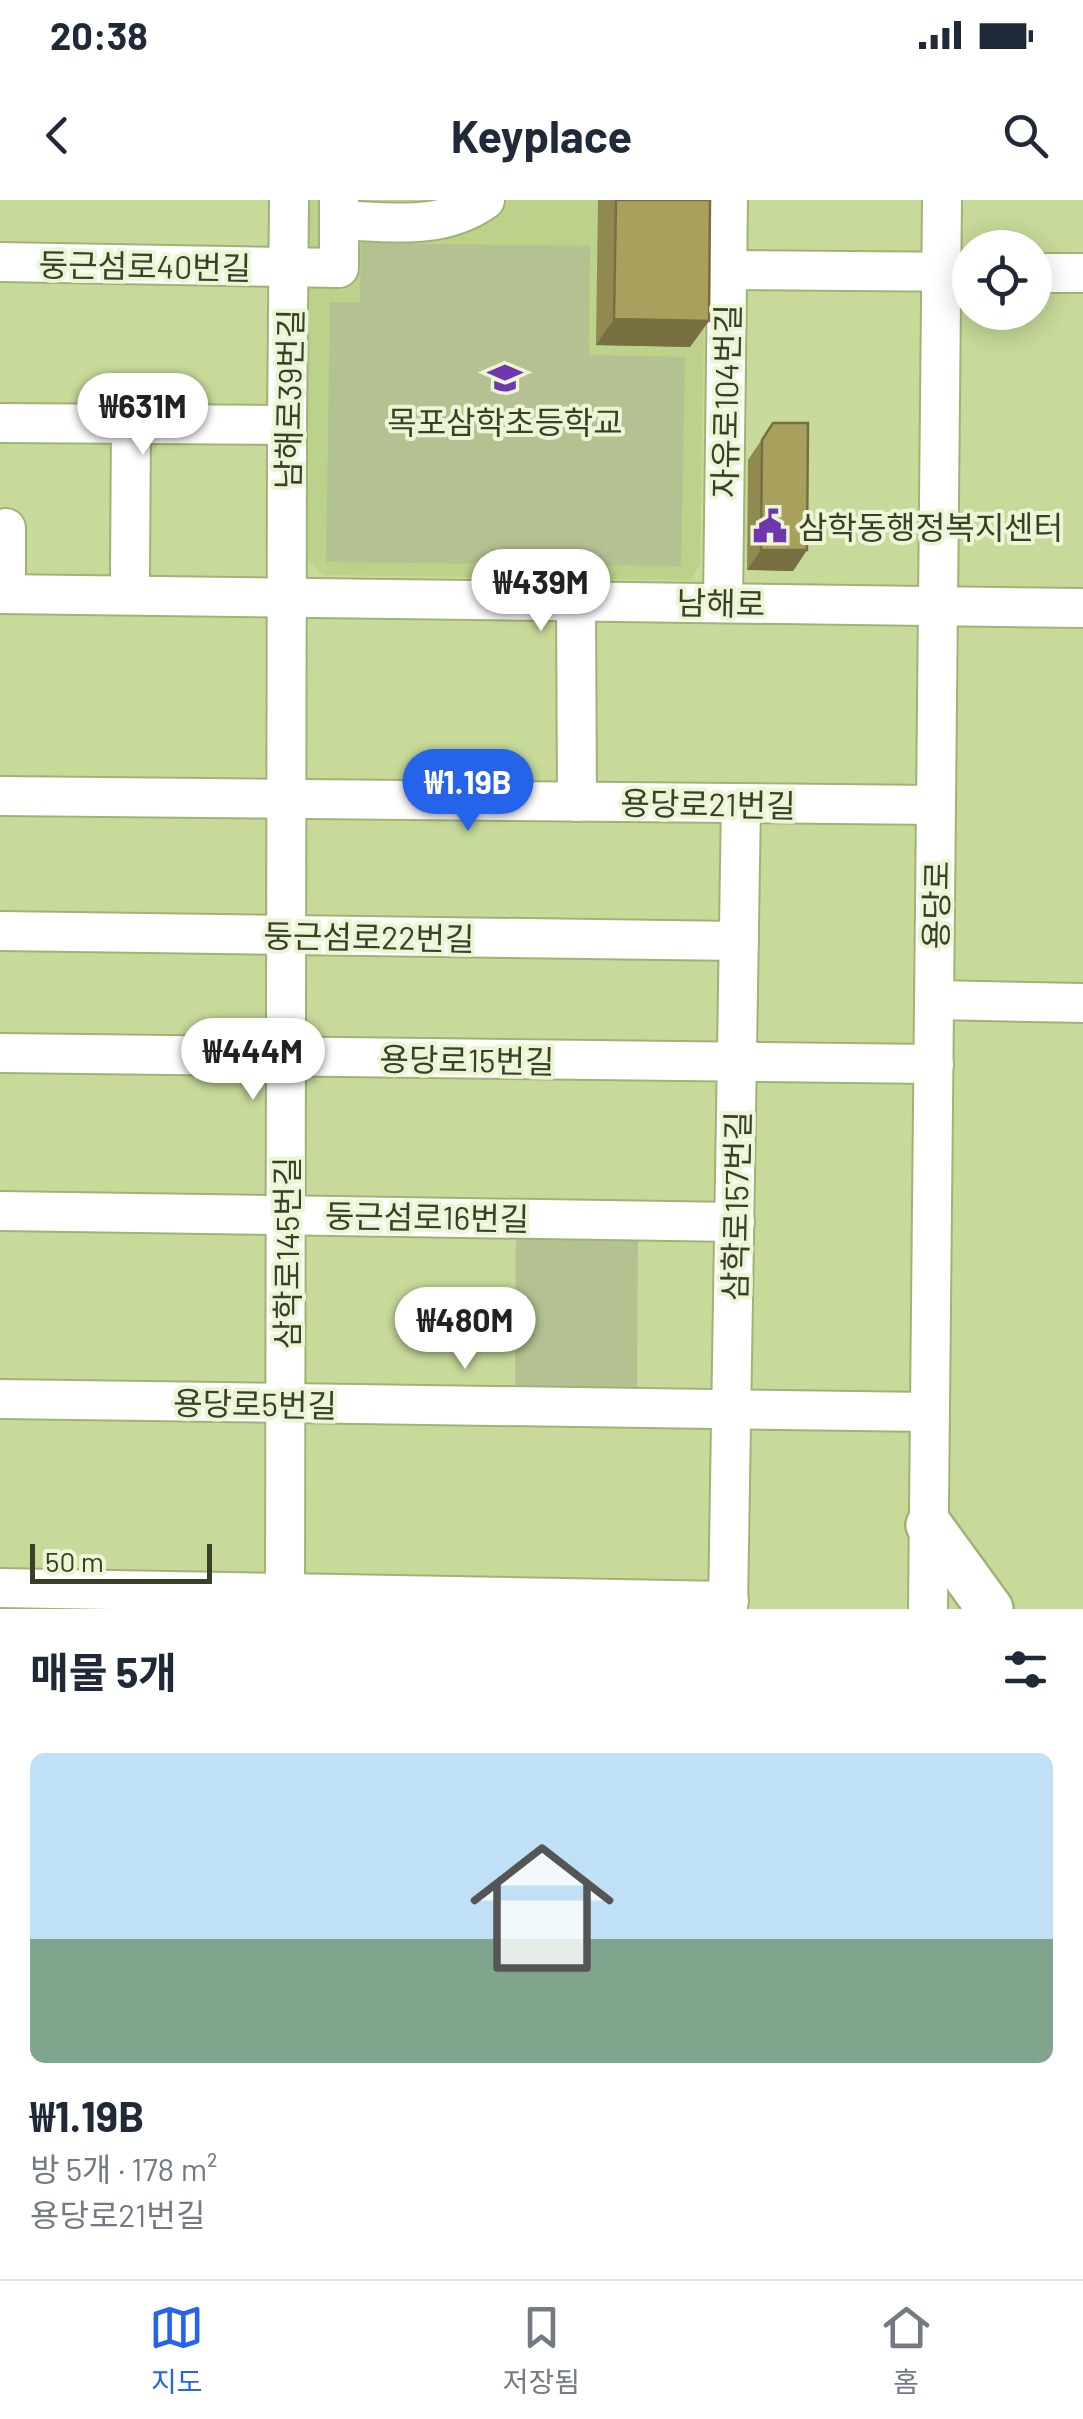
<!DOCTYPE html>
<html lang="ko">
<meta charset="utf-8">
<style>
:root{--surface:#fff;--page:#f2f2f3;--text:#1f2937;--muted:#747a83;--line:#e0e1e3;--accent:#2563eb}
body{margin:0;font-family:Barlow,"Noto Sans KR",sans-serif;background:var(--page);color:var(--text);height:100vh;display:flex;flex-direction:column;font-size:38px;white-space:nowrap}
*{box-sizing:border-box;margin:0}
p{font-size:32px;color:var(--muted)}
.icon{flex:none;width:55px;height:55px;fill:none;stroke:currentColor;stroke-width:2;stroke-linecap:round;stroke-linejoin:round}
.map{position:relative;height:1409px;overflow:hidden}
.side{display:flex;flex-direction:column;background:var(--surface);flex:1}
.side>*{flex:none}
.fabs{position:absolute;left:952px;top:30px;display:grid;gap:20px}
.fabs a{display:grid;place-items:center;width:100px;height:100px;border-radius:50%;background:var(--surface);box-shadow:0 5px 25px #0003;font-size:50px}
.scale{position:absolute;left:30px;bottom:25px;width:182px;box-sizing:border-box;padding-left:10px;border:5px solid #384025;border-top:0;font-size:28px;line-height:35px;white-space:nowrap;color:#384025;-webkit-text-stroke:8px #ecf6d6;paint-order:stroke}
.price{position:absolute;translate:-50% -85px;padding:0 22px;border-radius:35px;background:#fff;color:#222;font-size:32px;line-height:65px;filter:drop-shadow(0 2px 5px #0008)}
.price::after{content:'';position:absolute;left:50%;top:60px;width:30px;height:22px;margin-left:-15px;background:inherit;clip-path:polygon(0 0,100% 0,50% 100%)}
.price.active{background:var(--accent);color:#fff}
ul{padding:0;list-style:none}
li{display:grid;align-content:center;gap:20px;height:530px;padding:0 30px}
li+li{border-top:2px solid var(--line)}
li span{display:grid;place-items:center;height:310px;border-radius:15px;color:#555}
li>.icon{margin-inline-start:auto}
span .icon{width:180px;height:180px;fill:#fffc;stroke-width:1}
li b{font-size:42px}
h2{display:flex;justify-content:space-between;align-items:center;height:120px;padding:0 30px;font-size:42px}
.status{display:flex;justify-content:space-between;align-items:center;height:70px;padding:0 50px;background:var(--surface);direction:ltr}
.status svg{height:28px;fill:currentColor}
header{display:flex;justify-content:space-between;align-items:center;height:130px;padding:0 30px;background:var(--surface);font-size:45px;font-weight:700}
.tabs{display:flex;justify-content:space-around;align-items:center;height:140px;border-top:2px solid var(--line);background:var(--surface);font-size:28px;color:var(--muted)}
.tabs a{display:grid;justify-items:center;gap:5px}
.tabs .active{color:var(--accent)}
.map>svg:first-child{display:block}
.built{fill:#bcd189}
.green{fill:#b4c292}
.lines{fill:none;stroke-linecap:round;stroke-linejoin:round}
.minor-casing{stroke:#a1b374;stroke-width:42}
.major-casing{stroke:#a1b374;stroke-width:50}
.minor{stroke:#fff;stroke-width:38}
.major{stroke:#fff;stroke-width:45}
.wall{fill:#918a50}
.shaded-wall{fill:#767041}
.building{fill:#a9a05d;stroke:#767041;stroke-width:2.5}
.labels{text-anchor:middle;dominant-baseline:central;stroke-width:8;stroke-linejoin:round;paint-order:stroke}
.street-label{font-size:32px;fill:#384025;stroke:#ecf6d6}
.poi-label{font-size:32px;fill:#384025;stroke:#ecf6d6}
</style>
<div class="status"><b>20:38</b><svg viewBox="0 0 49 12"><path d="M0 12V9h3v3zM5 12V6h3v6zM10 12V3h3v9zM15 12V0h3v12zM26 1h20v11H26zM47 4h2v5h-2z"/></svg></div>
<header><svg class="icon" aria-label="back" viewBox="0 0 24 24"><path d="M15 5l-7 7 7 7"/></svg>Keyplace<svg class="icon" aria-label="search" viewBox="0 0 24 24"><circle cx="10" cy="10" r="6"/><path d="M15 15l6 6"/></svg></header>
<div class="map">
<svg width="1083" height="1409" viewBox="0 0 1083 1409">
<rect width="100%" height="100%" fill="#c7da99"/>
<!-- built -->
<polygon class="built" points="307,0 706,0 700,364 691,380 323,375 305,356"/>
<!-- green -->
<g class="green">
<polygon points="361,43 590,46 589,155 685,157 681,366 326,362 330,102 360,102"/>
<polygon points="516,1034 638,1035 637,1195 515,1194"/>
</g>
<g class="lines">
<!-- minor casing -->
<g class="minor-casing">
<g id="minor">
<path d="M339,20C389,22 441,31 485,0"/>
<polyline points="0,62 339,68 339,0"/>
<polyline points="727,70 970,72"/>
<polyline points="1035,73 1083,73"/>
<polyline points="0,223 287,225"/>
<polyline points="130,375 131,224"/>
<polyline points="0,394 1083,408"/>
<polyline points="6,394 6,328"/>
<polyline points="576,401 577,602"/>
<polyline points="723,402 728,0"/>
<polyline points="0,596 936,605"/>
<polyline points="0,731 739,741"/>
<polyline points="934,800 1083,803"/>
<polyline points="0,853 934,864"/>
<polyline points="0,1011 735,1022"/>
<polyline points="0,1199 930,1212"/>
<polyline points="0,1388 729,1401"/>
<polyline points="285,1409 287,225 289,0"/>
<polyline points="728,1409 741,603"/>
<polyline points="928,1409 942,0"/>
</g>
</g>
<!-- major casing -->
<g class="major-casing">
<polyline id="major" points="929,1325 990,1409"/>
</g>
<!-- minor -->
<use href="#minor" class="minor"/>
<!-- major -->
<use href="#major" class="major"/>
</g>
<!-- wall -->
<g class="wall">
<polygon points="598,0 710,0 690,147 596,145"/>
<polygon points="773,223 807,350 793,371 747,370 748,260"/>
</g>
<!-- shaded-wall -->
<g class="shaded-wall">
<polygon points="614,119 709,121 690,147 596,145"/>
<polygon points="761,350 807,350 793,371 747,370"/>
</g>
<!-- building -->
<g class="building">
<polygon points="616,0 710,0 709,121 614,119"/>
<polygon points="773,223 808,223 807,350 761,350 762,240"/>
</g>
<!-- icons -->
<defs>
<g id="school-bare" transform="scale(2.7)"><path d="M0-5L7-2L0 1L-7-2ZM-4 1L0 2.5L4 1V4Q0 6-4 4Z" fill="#6f37ad" stroke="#ecf6d6" stroke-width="2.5" paint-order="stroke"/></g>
<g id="civic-bare" transform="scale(2.7)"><path d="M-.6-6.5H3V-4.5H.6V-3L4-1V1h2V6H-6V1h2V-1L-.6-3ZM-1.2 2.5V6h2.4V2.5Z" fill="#6f37ad" stroke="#ecf6d6" stroke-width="2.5" paint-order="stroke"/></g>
</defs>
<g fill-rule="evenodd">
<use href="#school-bare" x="505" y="178"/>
<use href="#civic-bare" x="770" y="326"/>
</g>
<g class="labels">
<!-- street labels -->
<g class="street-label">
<text transform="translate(145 65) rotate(1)">둥근섬로40번길</text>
<text transform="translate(288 199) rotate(-89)">남해로39번길</text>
<text transform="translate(725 201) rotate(-89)">자유로104번길</text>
<text transform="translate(721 402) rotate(1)">남해로</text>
<text transform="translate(708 603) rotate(1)">용당로21번길</text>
<text transform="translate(935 705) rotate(-89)">용당로</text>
<text transform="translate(369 736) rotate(1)">둥근섬로22번길</text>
<text transform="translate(467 859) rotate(1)">용당로15번길</text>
<text transform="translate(735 1006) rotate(-89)">삼학로157번길</text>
<text transform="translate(427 1016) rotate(1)">둥근섬로16번길</text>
<text transform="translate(286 1053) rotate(-90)">삼학로145번길</text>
<text transform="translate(255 1203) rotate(1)">용당로5번길</text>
</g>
<!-- poi labels -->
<g class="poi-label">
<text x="505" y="221">목포삼학초등학교</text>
<text x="798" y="326" text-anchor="start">삼학동행정복지센터</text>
</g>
</g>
</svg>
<div class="fabs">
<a><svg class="icon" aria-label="locate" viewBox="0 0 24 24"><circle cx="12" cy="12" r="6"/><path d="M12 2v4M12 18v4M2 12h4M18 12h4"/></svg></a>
</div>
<div class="scale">50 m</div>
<b class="price" style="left:143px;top:258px">₩631M</b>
<b class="price" style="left:541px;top:434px">₩439M</b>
<b class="price active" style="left:468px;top:634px">₩1.19B</b>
<b class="price" style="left:253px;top:903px">₩444M</b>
<b class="price" style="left:465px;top:1172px">₩480M</b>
</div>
<section class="side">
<h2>매물 5개<svg class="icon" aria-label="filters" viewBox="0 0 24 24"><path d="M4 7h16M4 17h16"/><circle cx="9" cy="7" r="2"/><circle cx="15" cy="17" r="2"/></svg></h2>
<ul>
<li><span style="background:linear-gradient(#bfe0f5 60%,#7fa58c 0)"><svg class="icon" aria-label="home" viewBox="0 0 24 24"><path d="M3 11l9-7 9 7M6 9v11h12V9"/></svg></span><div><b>₩1.19B</b><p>방 5개 · 178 m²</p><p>용당로21번길</p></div></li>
</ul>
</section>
<nav class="tabs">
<a class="active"><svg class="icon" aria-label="map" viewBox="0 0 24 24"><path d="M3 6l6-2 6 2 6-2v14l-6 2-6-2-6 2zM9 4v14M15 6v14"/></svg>지도</a>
<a><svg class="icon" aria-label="saved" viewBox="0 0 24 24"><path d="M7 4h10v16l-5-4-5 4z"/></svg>저장됨</a>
<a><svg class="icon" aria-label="home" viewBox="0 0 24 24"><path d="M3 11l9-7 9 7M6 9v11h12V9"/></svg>홈</a>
</nav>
